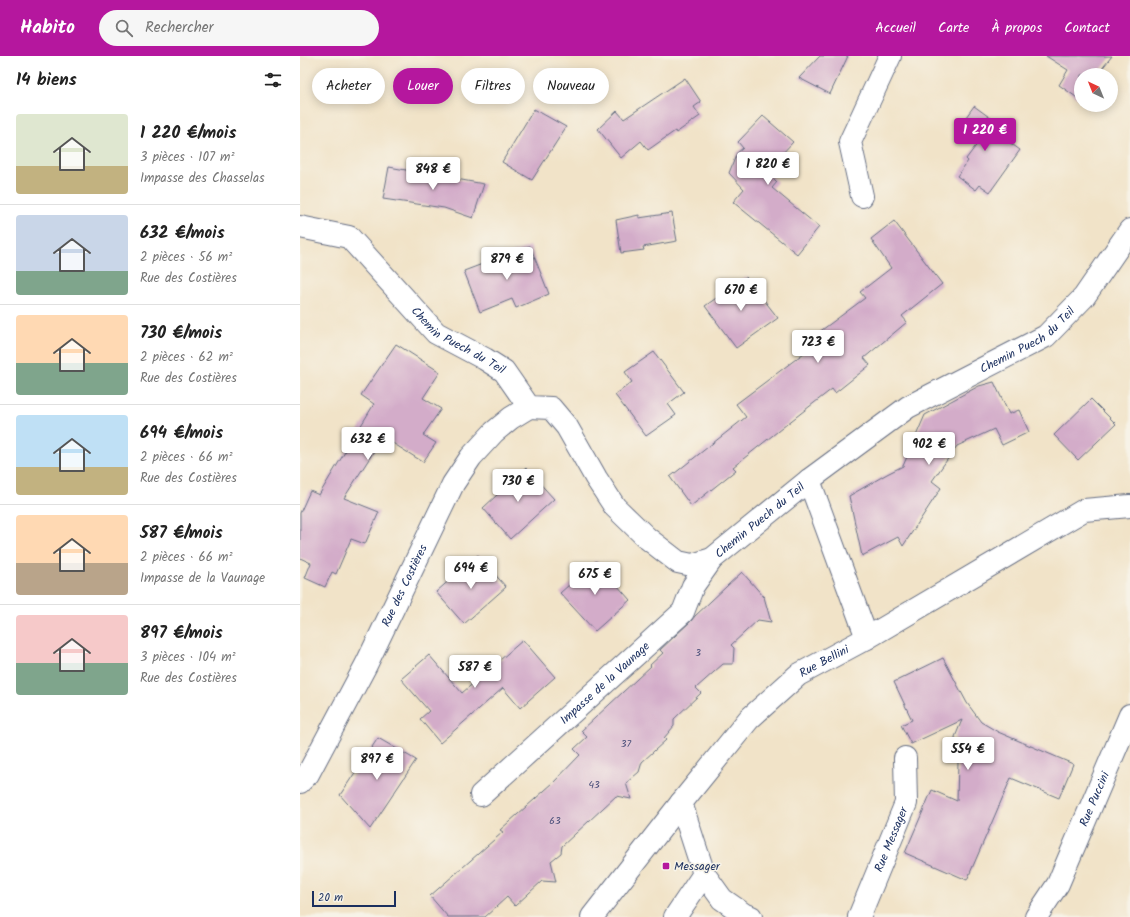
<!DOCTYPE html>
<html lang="fr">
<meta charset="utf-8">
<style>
:root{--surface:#fff;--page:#f6f6f6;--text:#222;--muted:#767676;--line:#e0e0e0;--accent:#b5179e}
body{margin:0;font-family:Kalam,sans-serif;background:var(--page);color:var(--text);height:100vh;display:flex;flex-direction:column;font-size:15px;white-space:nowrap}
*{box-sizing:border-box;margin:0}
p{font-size:13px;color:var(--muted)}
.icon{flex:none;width:22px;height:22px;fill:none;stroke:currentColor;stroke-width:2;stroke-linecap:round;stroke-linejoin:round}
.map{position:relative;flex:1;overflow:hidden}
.side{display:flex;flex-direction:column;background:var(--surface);width:300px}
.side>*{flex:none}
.banner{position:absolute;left:12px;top:12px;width:380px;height:36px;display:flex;gap:8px}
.needle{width:26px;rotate:317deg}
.controls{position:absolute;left:774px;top:12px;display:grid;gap:8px}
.controls a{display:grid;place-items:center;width:44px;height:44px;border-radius:50%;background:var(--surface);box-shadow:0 2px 10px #0003;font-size:20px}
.scale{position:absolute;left:12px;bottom:10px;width:84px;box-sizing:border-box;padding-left:4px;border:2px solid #1b2f5e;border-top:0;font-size:11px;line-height:14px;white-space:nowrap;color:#1b2f5e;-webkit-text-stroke:3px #f7f3e8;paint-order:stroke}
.price{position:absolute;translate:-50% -34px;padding:0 9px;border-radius:4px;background:#fff;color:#222;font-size:13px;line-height:26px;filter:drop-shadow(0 1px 2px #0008)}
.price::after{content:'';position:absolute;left:50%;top:24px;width:12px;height:9px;margin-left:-6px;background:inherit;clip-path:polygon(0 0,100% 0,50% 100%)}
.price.on{background:var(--accent);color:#fff}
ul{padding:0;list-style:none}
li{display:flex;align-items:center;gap:12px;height:100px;padding:0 16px}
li+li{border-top:1px solid var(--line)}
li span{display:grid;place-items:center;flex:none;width:112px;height:80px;border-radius:4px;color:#555}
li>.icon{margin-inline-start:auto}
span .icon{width:48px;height:48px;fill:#fffc;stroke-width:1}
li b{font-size:17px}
h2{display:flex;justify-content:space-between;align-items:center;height:48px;padding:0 16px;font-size:17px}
.chip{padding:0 14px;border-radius:18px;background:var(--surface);box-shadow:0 2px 10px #0003;font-size:14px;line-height:36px}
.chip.on{background:var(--accent);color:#fff}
header{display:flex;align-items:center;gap:24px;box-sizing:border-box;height:56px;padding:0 20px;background:var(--accent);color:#fff}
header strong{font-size:19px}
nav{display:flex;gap:22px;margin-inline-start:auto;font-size:14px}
.search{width:280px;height:36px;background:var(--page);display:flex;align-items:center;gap:10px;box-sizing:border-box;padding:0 14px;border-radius:22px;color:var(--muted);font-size:15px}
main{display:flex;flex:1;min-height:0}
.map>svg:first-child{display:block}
.building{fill:#d3acc9}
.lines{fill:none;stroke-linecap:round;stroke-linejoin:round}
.street-casing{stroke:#666e83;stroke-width:24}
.street{stroke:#fff;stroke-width:22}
.poi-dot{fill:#b5179e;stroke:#f7f3e8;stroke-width:1.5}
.labels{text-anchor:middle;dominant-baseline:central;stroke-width:3;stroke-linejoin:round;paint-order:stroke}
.number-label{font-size:10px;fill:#494e79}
.street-label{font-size:12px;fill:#1b2f5e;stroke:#f7f3e8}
.poi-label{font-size:12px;fill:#1b2f5e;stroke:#f7f3e8;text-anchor:start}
</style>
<header>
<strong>Habito</strong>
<div class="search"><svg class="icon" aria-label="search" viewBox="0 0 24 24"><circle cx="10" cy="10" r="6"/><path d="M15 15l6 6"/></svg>Rechercher</div>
<nav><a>Accueil</a><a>Carte</a><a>À propos</a><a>Contact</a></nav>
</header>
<main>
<section class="side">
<h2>14 biens<svg class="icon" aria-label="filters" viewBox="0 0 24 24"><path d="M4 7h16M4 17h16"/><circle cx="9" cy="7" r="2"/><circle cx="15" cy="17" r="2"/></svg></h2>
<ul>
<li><span style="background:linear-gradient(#dfe7d0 65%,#c2b280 0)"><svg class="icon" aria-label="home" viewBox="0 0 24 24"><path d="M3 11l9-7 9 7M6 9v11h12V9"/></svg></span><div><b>1 220 €/mois</b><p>3 pièces · 107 m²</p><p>Impasse des Chasselas</p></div></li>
<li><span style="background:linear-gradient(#c9d6e8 70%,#7fa58c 0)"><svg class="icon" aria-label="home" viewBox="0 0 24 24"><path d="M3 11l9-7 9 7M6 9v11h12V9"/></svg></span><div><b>632 €/mois</b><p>2 pièces · 56 m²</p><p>Rue des Costières</p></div></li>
<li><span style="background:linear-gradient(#ffd9b3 60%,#7fa58c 0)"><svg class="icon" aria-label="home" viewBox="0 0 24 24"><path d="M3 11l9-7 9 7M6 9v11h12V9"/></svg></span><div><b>730 €/mois</b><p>2 pièces · 62 m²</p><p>Rue des Costières</p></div></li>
<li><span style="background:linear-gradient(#bfe0f5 65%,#c2b280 0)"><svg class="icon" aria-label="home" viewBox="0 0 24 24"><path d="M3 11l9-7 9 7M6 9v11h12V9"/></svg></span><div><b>694 €/mois</b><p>2 pièces · 66 m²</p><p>Rue des Costières</p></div></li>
<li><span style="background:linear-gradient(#ffd9b3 60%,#b9a48a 0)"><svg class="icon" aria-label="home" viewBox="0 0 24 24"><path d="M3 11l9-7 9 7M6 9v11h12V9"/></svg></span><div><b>587 €/mois</b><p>2 pièces · 66 m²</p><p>Impasse de la Vaunage</p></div></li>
<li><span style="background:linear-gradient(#f6c9c9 60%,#7fa58c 0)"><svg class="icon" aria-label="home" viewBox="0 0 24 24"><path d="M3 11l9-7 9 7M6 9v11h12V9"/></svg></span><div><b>897 €/mois</b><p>3 pièces · 104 m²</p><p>Rue des Costières</p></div></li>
</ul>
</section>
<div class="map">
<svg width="830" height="861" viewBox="0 0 830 861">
<rect width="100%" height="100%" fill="#f7f3e8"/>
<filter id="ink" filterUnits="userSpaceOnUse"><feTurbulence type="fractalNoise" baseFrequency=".025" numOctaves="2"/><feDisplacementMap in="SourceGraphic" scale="8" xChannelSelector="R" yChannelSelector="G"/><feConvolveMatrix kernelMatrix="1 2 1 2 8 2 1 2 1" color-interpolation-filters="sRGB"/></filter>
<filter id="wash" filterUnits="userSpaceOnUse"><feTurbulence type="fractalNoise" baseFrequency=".012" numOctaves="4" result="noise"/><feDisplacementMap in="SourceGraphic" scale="16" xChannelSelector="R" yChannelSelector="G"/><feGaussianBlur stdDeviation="0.9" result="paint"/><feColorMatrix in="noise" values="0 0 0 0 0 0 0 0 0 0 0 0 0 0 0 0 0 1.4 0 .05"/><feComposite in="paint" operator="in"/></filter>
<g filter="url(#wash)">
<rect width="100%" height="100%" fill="#f1e3c8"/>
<g id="blocks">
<!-- building -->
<g class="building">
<polygon points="520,0 548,0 530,38 499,22"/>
<polygon points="746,0 812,0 797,19 781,19 781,40 779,43 759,29 768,14"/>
<polygon points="385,22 401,46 394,51 400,60 376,77 375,75 348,94 341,85 321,102 298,73 317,55 324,63"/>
<polygon points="674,50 696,66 691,73 720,94 690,136 680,129 676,134 657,120 668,105 666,103 678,87 658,72"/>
<polygon points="234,53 266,71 232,124 202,106"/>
<polygon points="463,60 493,86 466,115 477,126 472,132 519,171 497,198 433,146 444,133 429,117 437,97 443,92 438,86"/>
<polygon points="89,111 184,128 173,162 144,152 83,143"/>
<polygon points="372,157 377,185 343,191 344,194 321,197 316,164 339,159 339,162"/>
<polygon points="594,165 642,228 602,260 607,266 564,302 570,309 535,337 532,333 487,368 433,411 436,414 391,450 370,421 446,361 436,348 504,297 499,291 565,242 560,236 591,212 571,183"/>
<polygon points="230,190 249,238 216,252 212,243 180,256 164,215"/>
<polygon points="446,221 478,262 436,292 405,250"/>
<polygon points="96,288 140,316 123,342 141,353 123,379 136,387 123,406 83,381 44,442 79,456 65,488 51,483 36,518 32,516 25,531 5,522 11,507 0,502 0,457 10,435 19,439 74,348 61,339"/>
<polygon points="354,296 384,336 368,348 376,359 346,380 315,339 332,326 325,316"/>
<polygon points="694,326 709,358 719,354 729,376 702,389 694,373 657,390 632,425 641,432 603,490 598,481 562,500 549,440 587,418 603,410 625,359 679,330"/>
<polygon points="791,343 816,368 778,404 754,379"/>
<polygon points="226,412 254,443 210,483 183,452"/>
<polygon points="178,499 206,531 164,568 136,536"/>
<polygon points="296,505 330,544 295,575 260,537"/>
<polygon points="442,516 464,541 471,566 458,564 431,589 434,592 433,608 423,608 396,632 401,637 374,663 374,670 364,682 366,684 342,706 339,716 326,727 331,743 316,740 262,790 261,797 251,805 256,826 242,825 215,850 207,841 185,861 148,861 130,840 203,776 200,774 253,727 280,699 274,693 287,681 281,675 351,610 350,609 363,597 360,594 391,565 395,560"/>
<polygon points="223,584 255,621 220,652 203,632 140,687 120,663 129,655 101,623 129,599 162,637"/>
<polygon points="643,602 667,647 681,666 698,676 773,708 759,742 711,722 667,824 605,797 632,734 657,745 658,706 655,681 662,664 611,688 601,669 612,664 594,626"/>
<polygon points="78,682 116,704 70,773 40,739"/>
</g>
</g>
</g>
<g filter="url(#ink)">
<use href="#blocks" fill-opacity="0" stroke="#666e83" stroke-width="1"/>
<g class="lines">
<!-- street casing -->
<g class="street-casing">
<g id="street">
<polyline points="562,140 550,86 590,0"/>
<path id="s1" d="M0,171L49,181L136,277L185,303L204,315L229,351L251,352L267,371L296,422L315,451L347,482L378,506L392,509L412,503L509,424L608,351L746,280L784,241L830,174"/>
<polyline points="509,424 567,582"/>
<path id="s2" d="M0,726L8,718L66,609L153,428L171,401L194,376L211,362L229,351"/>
<path id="s3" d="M181,739L383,556L393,530L412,503"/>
<polyline points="404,818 422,843 445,859 451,861"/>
<path id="s4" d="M292,861L381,747L449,663L498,619L567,582L784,454L830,450"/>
<polyline points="375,861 404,818 381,747"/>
<path id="s5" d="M559,861L606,747L605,702"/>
<path id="s6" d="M736,861L758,828L830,659"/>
</g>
</g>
<!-- street -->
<use href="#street" class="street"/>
</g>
</g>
<!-- markers -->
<rect class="poi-dot" x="362" y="806" width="8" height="8" rx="2"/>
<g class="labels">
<!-- number labels -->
<g class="number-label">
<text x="398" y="597">3</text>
<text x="326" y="688">37</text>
<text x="294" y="729">43</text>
<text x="255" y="765">63</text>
</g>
<!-- street labels -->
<g class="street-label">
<text stroke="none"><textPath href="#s1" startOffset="946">Chemin Puech du Teil</textPath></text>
<text stroke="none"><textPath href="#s1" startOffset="202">Chemin Puech du Teil</textPath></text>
<text stroke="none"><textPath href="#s1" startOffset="622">Chemin Puech du Teil</textPath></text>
<text stroke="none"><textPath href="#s2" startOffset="223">Rue des Costières</textPath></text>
<text stroke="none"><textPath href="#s4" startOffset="348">Rue Bellini</textPath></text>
<text stroke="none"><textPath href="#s3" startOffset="167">Impasse de la Vaunage</textPath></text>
<text stroke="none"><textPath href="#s6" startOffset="132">Rue Puccini</textPath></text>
<text stroke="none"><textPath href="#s5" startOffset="84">Rue Messager</textPath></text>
</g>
<!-- poi labels -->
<g class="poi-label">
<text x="374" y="810">Messager</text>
</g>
</g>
</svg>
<div class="controls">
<a><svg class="needle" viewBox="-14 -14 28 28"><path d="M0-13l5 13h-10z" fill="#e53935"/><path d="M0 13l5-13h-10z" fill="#767676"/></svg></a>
</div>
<div class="scale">20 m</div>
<b class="price on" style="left:685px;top:96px">1 220 €</b>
<b class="price" style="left:468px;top:130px">1 820 €</b>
<b class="price" style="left:133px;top:135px">848 €</b>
<b class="price" style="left:207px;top:225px">879 €</b>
<b class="price" style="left:441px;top:256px">670 €</b>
<b class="price" style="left:518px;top:308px">723 €</b>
<b class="price" style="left:68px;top:405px">632 €</b>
<b class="price" style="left:629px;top:410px">902 €</b>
<b class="price" style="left:218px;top:447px">730 €</b>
<b class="price" style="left:171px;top:534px">694 €</b>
<b class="price" style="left:295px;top:540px">675 €</b>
<b class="price" style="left:175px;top:633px">587 €</b>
<b class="price" style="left:668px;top:715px">554 €</b>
<b class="price" style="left:77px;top:725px">897 €</b>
<div class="banner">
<a class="chip">Acheter</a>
<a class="chip on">Louer</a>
<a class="chip">Filtres</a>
<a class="chip">Nouveau</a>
</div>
</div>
</main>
